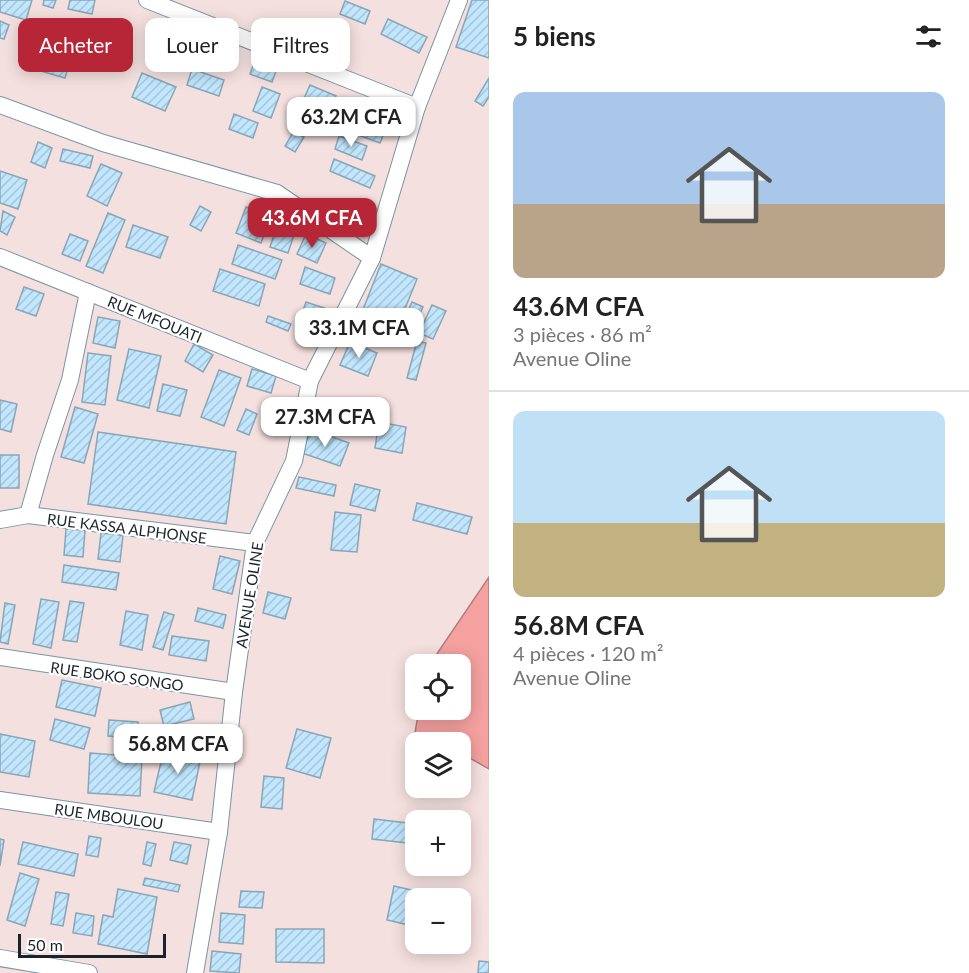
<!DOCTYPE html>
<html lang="fr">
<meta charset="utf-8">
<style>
:root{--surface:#fff;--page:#f2f2f2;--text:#222;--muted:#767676;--line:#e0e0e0;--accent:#b72636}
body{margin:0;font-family:Lato,sans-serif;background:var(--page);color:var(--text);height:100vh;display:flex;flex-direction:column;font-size:22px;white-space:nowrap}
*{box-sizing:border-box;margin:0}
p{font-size:20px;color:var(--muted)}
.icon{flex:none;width:33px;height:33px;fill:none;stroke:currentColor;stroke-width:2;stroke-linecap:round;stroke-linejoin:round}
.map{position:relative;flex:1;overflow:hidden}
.sheet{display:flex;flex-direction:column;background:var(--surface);width:480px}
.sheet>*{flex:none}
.banner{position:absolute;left:18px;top:18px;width:381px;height:54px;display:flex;gap:12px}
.buttons{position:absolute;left:405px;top:654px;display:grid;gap:12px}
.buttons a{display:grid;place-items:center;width:66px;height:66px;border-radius:12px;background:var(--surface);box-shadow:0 3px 15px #0003;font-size:30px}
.scale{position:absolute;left:18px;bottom:15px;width:148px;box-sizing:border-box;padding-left:6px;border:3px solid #18232a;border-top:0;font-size:16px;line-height:21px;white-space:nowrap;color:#18232a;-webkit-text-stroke:4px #fff;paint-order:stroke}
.price{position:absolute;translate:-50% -51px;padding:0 14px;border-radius:12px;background:#fff;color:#222;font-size:20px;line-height:39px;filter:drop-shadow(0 2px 3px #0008)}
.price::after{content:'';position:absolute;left:50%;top:36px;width:18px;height:14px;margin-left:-9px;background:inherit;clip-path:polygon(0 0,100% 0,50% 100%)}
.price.current{background:var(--accent);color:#fff}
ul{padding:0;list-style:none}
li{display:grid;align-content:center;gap:12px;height:318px;padding:0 24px}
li+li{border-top:2px solid var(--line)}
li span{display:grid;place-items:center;height:186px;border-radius:12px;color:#555}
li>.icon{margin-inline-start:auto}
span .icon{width:108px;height:108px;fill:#fffc;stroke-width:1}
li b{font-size:26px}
h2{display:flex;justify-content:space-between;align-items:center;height:72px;padding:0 24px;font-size:26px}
.chip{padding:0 21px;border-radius:12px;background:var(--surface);box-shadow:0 3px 15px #0003;font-size:21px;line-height:54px}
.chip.current{background:var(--accent);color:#fff}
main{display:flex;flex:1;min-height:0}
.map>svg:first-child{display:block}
.grass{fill:#f4e0df;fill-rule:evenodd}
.water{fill:#f4a19f;stroke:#b27b7c;stroke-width:1.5}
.building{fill:url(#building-hatch);stroke:#89a6b7;stroke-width:1.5}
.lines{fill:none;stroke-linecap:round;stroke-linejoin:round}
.street-casing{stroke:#7895a6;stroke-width:18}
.street{stroke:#fff;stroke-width:16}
.labels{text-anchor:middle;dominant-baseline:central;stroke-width:4.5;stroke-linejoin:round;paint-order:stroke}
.street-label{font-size:15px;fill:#18232a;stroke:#fff}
</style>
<main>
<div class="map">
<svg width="489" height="973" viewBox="0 0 489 973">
<defs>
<pattern id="building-hatch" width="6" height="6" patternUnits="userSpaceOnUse" patternTransform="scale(1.5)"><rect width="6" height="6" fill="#c1e6fd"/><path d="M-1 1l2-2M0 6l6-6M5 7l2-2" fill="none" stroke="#a5c5d9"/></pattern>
</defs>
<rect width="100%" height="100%" fill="#f4fafd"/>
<!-- grass -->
<path class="grass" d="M0,0H489V973H0ZM416,664H460V710H416ZM416,742H460V788H416ZM416,820H460V866H416ZM416,898H460V944H416Z"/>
<!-- water -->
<polygon class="water" points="489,577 489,769 461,753 460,742 416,742 415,759 410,760 419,710 460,710 460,664 430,664"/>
<!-- building -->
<g class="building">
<polygon points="0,0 32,0 26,20 0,12"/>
<polygon points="44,0 56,0 53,8 43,5"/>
<polygon points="70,0 95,0 92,14 68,9"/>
<polygon points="472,0 489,0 489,58 456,47"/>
<polygon points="345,1 370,11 365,24 340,14"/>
<polygon points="388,19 427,37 419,53 381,34"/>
<polygon points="0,21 9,25 4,39 0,38"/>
<polygon points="28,33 74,46 65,78 20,65"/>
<polygon points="200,35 215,44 206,60 191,52"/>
<polygon points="154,41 180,50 174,68 148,58"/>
<polygon points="257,55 279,63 272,82 250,74"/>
<polygon points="192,69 224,80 219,96 187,85"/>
<polygon points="142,73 176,87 165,111 132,97"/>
<polygon points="489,78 489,97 483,106 475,101"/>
<polygon points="310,85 336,96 321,128 296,117"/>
<polygon points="262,87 280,94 271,118 253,111"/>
<polygon points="350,108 388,123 380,143 342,129"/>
<polygon points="234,114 258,123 253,138 229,129"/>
<polygon points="294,131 304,137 295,152 285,146"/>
<polygon points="339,136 367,146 362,160 335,149"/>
<polygon points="38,142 52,148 45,168 31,162"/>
<polygon points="63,149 93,156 90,168 60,161"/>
<polygon points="334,159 375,176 370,188 330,171"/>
<polygon points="101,164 122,173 107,206 87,196"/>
<polygon points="0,171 27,180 18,209 0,203"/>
<polygon points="200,206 211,212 201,231 190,225"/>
<polygon points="246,207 271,217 261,243 236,233"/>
<polygon points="3,211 15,217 7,235 0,231"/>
<polygon points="108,213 125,220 103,273 86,266"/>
<polygon points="278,223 296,229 288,253 270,247"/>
<polygon points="133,225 168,237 160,258 126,247"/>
<polygon points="70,234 88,241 80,261 62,254"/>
<polygon points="306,234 326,243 317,263 297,254"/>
<polygon points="238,245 282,260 275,279 232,264"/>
<polygon points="381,264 417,279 398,326 362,312"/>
<polygon points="305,267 335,278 330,294 300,284"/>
<polygon points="220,269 265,284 259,306 213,291"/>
<polygon points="24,287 44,294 36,316 16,309"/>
<polygon points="306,302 327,309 318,335 297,327"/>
<polygon points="412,302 423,307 406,346 395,341"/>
<polygon points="432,305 446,311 433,339 419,333"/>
<polygon points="268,316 291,324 288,331 266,322"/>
<polygon points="98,317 120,321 115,348 93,343"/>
<polygon points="417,341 426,343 416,380 407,378"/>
<polygon points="350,342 377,353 368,376 340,365"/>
<polygon points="194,344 213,355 203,372 185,361"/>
<polygon points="129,349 161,356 149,408 117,400"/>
<polygon points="88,353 111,356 105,405 82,402"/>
<polygon points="252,369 276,376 271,393 247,386"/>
<polygon points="219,370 241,378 224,426 201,417"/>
<polygon points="163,384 187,390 180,416 157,411"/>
<polygon points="0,400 17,404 11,432 0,429"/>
<polygon points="75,407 98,414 84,463 61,457"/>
<polygon points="246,409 257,414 249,435 237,430"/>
<polygon points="379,422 406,427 402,453 375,448"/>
<polygon points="311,429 349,443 340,466 302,453"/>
<polygon points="98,432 236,452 226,524 88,504"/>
<rect x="0" y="455" width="19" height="33"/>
<polygon points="299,477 336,485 334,496 296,488"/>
<polygon points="355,484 380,490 375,511 350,505"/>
<polygon points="417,503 472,517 467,534 413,520"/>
<polygon points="335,512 361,515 357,552 331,550"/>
<polygon points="66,529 85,530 83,557 64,555"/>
<polygon points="101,533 123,535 120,562 98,559"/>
<polygon points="220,556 240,561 232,594 213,589"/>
<polygon points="64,565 119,573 116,590 62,582"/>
<polygon points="268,592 291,598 285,619 263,613"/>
<polygon points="41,599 59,602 51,648 33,644"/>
<polygon points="70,601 84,603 77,642 63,640"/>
<polygon points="5,603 15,605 8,644 0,642"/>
<polygon points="198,608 226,615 223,628 195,621"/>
<polygon points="126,611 148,615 142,650 120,645"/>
<polygon points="164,612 174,615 163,650 153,647"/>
<polygon points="172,636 209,641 206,661 169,655"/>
<polygon points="62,680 101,688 95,716 56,707"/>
<polygon points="190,702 194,719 164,726 160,710"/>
<polygon points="55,719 90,728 84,749 50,740"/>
<polygon points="109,720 138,722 137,738 108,736"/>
<polygon points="297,729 331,738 320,778 286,768"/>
<polygon points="0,734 35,741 29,777 0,772"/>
<polygon points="164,749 201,757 192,800 154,792"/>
<polygon points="90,753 142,757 140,796 88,793"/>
<polygon points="264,776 284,778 282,809 261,807"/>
<polygon points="374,819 416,824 416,844 372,839"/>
<polygon points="89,836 101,838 98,857 86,855"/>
<polygon points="0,839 4,840 0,866"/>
<polygon points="23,842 78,854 74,876 18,864"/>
<polygon points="147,842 156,844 151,866 143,864"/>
<polygon points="174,842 191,845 187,864 170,860"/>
<polygon points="20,873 39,879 25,926 7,920"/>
<polygon points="145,878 180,885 178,892 143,885"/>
<polygon points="394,886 416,891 409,925 387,920"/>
<polygon points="118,889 157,897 147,954 98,944 103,915 113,917"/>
<polygon points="241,891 264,892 262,908 239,907"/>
<polygon points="56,892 69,894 63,926 51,924"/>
<polygon points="426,892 450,898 424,898"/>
<polygon points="76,913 94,916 92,936 73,933"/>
<polygon points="221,913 245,915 243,944 219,942"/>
<polygon points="276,929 324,929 324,963 276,962"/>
<polygon points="212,951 241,954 239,973 210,971"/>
<polygon points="479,961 489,962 489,973 478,973"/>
</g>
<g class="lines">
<!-- street casing -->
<g class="street-casing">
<g id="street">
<polyline points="147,0 417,107"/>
<polyline points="0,105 103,143 277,193 372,258"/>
<polyline points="0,257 310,381"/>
<polyline points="28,515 45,455 70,380 88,292"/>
<polyline points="0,520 28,515 255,543"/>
<polyline points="0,657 234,692"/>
<polyline points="0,800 219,832"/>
<polyline points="0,958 89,973"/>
<polyline points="195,973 219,832 234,692 255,543 294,461 310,381 372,258 417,107 459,0"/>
</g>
</g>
<!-- street -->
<use href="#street" class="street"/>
</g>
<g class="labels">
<!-- street labels -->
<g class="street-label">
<text transform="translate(155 319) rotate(22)">RUE MFOUATI</text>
<text transform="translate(127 528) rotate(7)">RUE KASSA ALPHONSE</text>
<text transform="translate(249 595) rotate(-81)">AVENUE OLINE</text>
<text transform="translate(117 676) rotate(8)">RUE BOKO SONGO</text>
<text transform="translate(109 816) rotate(8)">RUE MBOULOU</text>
</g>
</g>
</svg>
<div class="buttons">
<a><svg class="icon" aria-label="locate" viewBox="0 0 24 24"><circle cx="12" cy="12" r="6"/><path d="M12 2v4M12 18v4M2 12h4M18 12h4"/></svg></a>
<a><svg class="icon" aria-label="layers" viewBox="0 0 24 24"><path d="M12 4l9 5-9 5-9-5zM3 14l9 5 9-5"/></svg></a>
<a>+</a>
<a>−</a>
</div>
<div class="scale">50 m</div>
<b class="price" style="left:351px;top:148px">63.2M CFA</b>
<b class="price current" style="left:312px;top:249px">43.6M CFA</b>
<b class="price" style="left:359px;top:359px">33.1M CFA</b>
<b class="price" style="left:325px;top:448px">27.3M CFA</b>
<b class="price" style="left:178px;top:775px">56.8M CFA</b>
<div class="banner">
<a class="chip current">Acheter</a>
<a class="chip">Louer</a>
<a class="chip">Filtres</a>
</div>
</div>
<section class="sheet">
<h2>5 biens<svg class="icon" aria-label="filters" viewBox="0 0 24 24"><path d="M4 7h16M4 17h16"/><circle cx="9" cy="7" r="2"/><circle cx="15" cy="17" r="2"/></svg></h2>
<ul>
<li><span style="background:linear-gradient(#a9c7e8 60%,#b9a48a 0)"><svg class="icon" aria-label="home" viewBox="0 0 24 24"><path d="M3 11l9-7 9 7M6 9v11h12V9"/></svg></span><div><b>43.6M CFA</b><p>3 pièces · 86 m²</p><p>Avenue Oline</p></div></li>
<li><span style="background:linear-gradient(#bfe0f5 60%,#c2b280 0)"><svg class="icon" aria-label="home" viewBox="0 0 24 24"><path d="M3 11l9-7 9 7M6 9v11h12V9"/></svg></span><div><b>56.8M CFA</b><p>4 pièces · 120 m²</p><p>Avenue Oline</p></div></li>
</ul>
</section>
</main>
